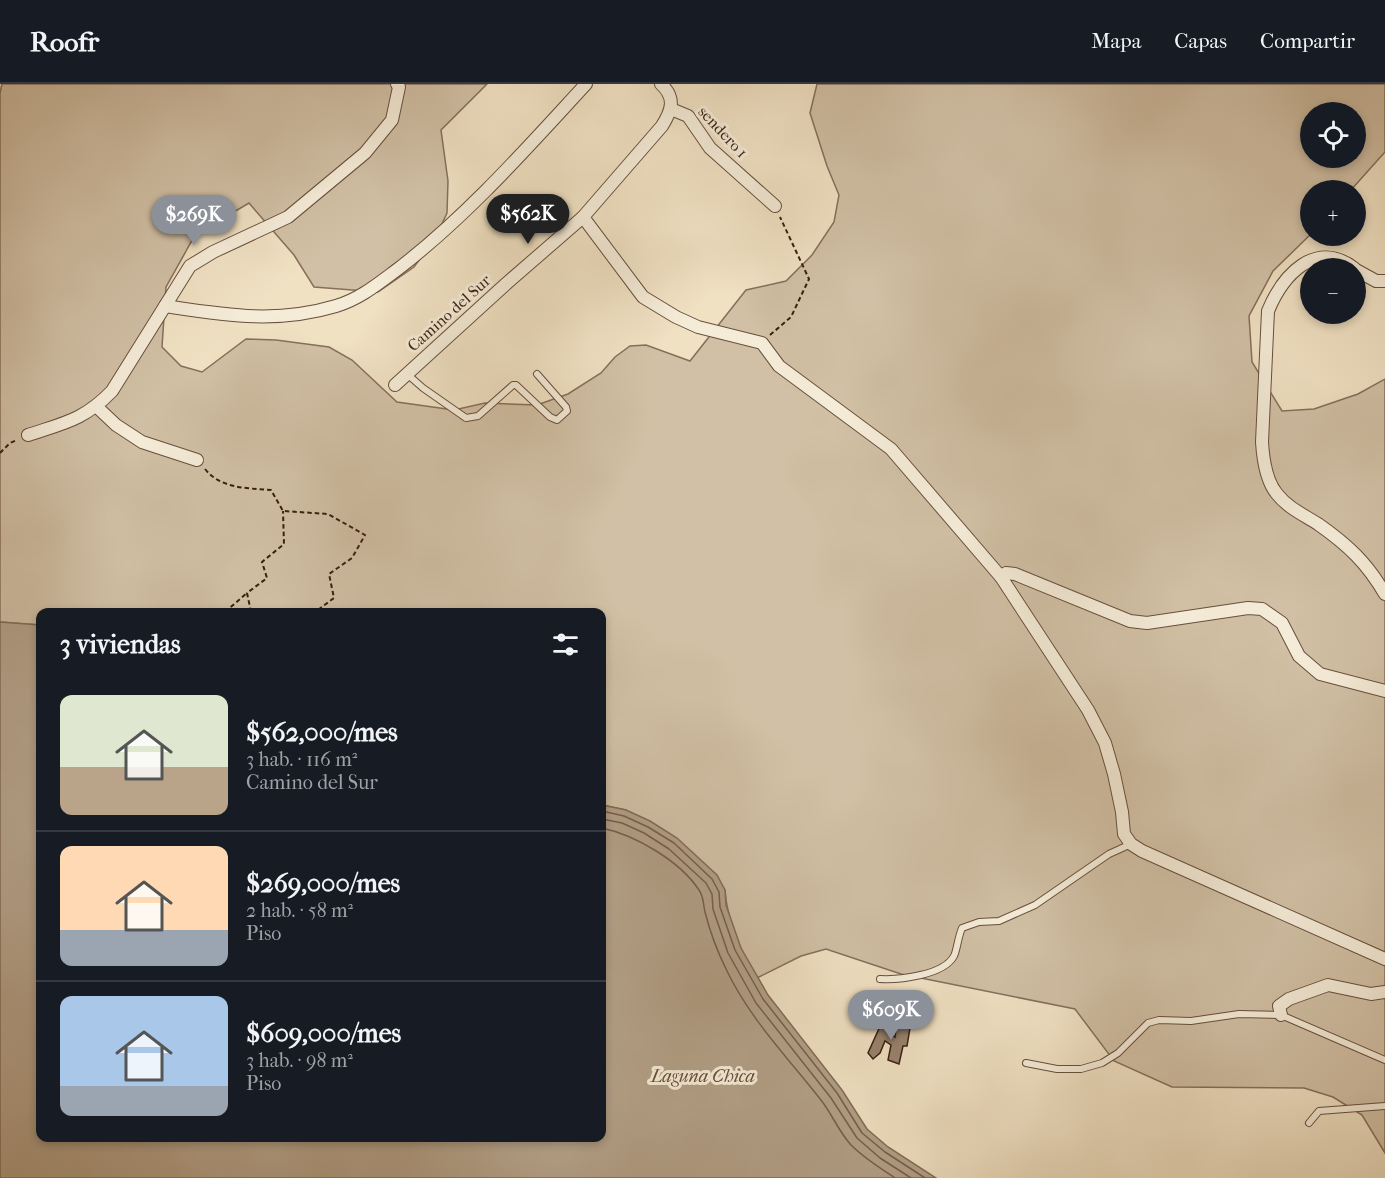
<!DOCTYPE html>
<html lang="es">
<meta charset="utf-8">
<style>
:root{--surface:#171b24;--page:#20242c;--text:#f1f3f6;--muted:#9ea1a6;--line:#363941;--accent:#8c9099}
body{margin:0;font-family:"IM FELL French Canon",serif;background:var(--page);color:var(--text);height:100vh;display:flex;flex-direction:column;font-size:22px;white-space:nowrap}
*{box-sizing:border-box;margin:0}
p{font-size:20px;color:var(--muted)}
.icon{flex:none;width:33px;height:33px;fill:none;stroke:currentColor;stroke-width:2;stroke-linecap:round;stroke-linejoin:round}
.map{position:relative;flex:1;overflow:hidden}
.side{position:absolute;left:36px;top:524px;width:570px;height:534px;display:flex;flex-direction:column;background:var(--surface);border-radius:12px;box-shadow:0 3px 9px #0003}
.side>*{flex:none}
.fabs{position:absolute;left:1300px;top:18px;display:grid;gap:12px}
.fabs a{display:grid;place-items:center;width:66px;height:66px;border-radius:50%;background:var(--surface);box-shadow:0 3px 9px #0003;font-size:30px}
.price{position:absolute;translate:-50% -51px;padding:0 14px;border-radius:21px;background:var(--accent);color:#fff;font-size:20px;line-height:39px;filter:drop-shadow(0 2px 3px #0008)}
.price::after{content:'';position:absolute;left:50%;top:36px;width:18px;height:14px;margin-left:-9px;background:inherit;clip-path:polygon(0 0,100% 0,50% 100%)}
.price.selected{background:#222;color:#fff}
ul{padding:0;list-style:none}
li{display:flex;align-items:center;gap:18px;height:150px;padding:0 24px}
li+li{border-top:2px solid var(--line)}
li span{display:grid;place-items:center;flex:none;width:168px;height:120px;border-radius:12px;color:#555}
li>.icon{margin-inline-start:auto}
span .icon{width:72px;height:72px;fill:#fffc;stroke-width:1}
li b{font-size:26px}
h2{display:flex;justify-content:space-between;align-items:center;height:72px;padding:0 24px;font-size:26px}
header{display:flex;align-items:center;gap:36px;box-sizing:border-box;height:84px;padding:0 30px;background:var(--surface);border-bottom:2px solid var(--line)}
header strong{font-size:28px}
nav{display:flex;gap:33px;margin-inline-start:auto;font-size:21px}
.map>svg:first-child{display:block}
.green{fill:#d1c0a5;stroke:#866f5b;stroke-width:1.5;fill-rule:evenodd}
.water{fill:#b29f86;stroke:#826b57;stroke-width:1.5}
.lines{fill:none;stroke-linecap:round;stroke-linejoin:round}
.shore{stroke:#765e4c;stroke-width:1.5}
.building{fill:#99836e;stroke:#3b1e11;stroke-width:1.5}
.service-casing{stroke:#684f3e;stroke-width:8}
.minor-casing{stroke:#684f3e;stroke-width:14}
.path{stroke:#3b1e11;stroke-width:2;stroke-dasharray:4.5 3;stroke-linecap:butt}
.service{stroke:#f5ecd8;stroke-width:6}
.minor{stroke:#f5ecd8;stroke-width:12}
.labels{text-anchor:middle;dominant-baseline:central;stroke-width:6;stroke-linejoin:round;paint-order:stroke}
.street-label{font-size:16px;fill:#3b1e11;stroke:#f5ecd8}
.water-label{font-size:18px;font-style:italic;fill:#654b3a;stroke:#f5ecd8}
</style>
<header>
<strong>Roofr</strong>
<nav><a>Mapa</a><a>Capas</a><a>Compartir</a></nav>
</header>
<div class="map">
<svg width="1385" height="1094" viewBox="0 0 1385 1094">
<rect width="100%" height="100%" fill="#f0e1c3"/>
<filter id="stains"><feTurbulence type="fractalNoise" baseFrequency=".00333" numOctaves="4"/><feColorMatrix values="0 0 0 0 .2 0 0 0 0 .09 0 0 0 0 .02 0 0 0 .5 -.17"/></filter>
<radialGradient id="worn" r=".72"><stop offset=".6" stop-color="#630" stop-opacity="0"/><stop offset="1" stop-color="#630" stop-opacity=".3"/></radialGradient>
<!-- green -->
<path class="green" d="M2,0H487L441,46L448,97L447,129L435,155L414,183L378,208L314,203L294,171L249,119L195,151L166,203L162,263L181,282L202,288L246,255L276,256L329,263L352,276L397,318L454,326L485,319L537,321L568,310L601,289L615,273L630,262L646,261L690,277L746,206L786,197L812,171L834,138L839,111L827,82L810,29L817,0H1385V68L1351,106H1311V150L1273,187L1249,232L1252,278L1282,327L1314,325L1358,310L1385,295V1069L1362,1031L1333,1013L1304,1004L1172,1003L1114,977L1075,925L901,890L826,865L801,872L757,894C741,869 727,836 725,806L626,726L602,721V528H40V541L0,538V9ZM1311,28H1356V74H1311Z"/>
<!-- water -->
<polygon class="water" points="0,538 40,541 40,1053 602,1053 602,721 626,726 650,737 677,754 717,791 725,806 726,821 741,864 768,911 842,1006 867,1045 888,1063 936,1094 0,1094"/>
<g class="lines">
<!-- shore -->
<g class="shore">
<polyline points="602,727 624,732 648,743 674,759 712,795 719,808 720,823 735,866 763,915 837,1009 862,1049 885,1068 925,1094"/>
<polyline points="602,735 622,739 644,749 669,765 706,799 712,810 713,825 728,869 756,919 831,1014 857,1054 880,1074 911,1094"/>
<path d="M602,744C635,751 680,777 699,806C704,813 703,820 705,828C710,848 718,869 727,887C750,935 789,975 821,1016C832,1030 839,1048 851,1061C864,1074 880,1084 895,1094"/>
</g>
</g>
<!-- building -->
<polygon class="building" points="897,936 911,938 907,962 903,962 899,980 888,976 891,961 885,957 880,969 873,975 868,969 882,938 890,941 887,949 895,953"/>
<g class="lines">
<!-- service casing -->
<g class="service-casing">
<g id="service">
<polyline points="407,290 423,304 466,334 478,332 513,301 516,301 550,333 557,336 567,327 566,323 537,290"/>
<path d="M880,895C900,896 944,891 954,872C957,866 958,853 962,844L979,838L999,837L1035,821L1109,770L1131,760"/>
<polyline points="1026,979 1057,985 1081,985 1102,979 1118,969 1148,939 1159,936 1191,937 1239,930 1281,931 1385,976"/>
<polyline points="1309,1039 1319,1027 1385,1022"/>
</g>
</g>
<!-- minor casing -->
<g class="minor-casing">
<g id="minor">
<polyline points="671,25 688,32 710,64 775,122"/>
<polyline points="583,133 643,213 676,233 698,243 762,259 779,282 891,365 1001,493"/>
<path d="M1354,184C1315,155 1283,191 1268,227L1262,358C1263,374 1266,397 1277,410C1288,424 1304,431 1318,440C1348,461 1367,479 1385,510"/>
<polyline points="1356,186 1376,197 1385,197"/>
<path d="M165,222C225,231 276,240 336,222C360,215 379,199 398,185C468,131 526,65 586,0"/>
<path d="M395,301L507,199L583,133L662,42C672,26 676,14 661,0"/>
<polyline points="97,323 116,341 142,358 197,376"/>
<path d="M28,351C64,339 84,336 112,307L190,182L213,168L288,133L365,69L392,36L399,3L397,0"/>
<polyline points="1385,607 1320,590 1299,572 1282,539 1262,525 1248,524 1147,539 1130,537 1015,490 1006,489 1001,493 1088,626 1105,659 1114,690 1122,728 1124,750 1131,760 1142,767 1385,875"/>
<polyline points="1281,931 1279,922 1289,915 1328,901 1371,910 1385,908"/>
</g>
</g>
<!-- path -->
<g class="path">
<polyline points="770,251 791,233 809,195 780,133"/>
<polyline points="0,369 10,359 17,356"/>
<path d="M205,385C221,405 247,404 271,406L283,427L328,430L365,451L352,474L329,490L334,514L315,528"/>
<polyline points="225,528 247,509"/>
<polyline points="251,528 247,509 267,494 262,478 284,460 283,427"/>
</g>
<!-- service -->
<use href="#service" class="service"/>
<!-- minor -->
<use href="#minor" class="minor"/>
</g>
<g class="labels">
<!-- street labels -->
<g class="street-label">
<text transform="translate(723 48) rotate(47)">sendero 1</text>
<text transform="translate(449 229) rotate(-42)">Camino del Sur</text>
</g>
<!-- water labels -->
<g class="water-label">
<text x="703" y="992">Laguna Chica</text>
</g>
</g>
<rect width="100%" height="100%" filter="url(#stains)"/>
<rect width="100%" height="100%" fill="url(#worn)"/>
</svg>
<div class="fabs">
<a><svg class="icon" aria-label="locate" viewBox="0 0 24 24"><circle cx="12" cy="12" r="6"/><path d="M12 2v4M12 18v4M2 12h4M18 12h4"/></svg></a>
<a>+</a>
<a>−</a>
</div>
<b class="price selected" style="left:528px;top:161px">$562K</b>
<b class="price" style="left:194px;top:162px">$269K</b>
<b class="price" style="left:891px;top:957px">$609K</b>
<section class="side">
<h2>3 viviendas<svg class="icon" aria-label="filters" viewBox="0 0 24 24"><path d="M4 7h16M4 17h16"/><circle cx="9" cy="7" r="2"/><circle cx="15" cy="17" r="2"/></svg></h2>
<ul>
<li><span style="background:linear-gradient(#dfe7d0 60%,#b9a48a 0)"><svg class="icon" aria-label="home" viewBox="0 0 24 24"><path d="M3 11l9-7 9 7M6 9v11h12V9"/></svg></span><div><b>$562,000/mes</b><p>3 hab. · 116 m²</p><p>Camino del Sur</p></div></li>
<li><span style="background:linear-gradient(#ffd9b3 70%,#9aa5b1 0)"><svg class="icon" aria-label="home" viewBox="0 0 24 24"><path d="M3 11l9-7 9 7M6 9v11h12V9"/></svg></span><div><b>$269,000/mes</b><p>2 hab. · 58 m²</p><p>Piso</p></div></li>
<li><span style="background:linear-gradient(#a9c7e8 75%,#9aa5b1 0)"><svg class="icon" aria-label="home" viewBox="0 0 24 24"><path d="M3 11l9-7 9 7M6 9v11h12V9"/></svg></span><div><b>$609,000/mes</b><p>3 hab. · 98 m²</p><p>Piso</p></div></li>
</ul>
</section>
</div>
